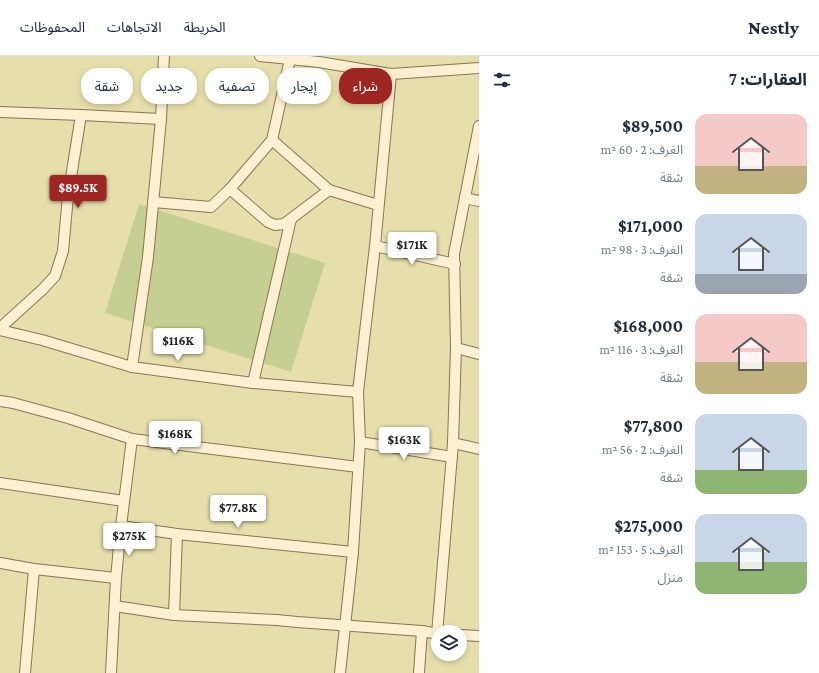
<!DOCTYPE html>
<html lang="ar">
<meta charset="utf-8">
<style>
:root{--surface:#fff;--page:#f2f2f3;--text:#1f2937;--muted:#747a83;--line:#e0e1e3;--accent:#9d2522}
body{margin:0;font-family:"Crimson Pro","Noto Sans Arabic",serif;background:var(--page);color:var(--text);direction:rtl;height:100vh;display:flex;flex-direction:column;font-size:15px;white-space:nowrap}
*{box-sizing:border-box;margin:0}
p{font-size:13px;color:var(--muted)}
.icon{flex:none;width:22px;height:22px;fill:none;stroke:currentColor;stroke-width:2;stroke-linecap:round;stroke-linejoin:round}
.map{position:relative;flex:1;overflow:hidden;direction:ltr}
.details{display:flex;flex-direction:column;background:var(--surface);width:340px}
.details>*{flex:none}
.banner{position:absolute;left:12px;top:12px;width:380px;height:36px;direction:rtl;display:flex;gap:8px}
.tools{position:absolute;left:431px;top:569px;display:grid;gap:8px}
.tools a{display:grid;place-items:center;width:36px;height:36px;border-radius:50%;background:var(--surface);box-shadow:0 2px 6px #0003;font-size:20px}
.price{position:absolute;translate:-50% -34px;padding:0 9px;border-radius:4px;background:#fff;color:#222;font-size:13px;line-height:26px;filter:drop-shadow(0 1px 2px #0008)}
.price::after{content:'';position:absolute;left:50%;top:24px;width:12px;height:9px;margin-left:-6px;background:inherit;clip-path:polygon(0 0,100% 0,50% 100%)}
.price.current{background:var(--accent);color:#fff}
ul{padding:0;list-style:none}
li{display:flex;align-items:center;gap:12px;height:100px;padding:0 12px}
li span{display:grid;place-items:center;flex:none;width:112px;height:80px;border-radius:12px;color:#555}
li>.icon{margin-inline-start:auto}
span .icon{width:48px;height:48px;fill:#fffc;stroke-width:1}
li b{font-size:17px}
h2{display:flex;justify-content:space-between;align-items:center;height:48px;padding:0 12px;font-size:17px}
.pill{padding:0 14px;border-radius:16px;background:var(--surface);box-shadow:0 2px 6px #0003;font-size:14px;line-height:36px}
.pill.current{background:var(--accent);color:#fff}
header{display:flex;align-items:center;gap:24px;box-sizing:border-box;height:56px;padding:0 20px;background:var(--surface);border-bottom:1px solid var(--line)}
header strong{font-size:19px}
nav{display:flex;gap:22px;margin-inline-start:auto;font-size:14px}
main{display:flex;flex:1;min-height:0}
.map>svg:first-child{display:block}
.farmland{fill:#e7dfab;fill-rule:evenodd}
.green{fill:#c6cf92}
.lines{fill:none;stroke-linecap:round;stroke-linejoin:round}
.minor-casing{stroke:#8a7356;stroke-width:12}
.minor{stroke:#fbf0d2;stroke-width:10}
</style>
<header>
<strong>Nestly</strong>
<nav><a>الخريطة</a><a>الاتجاهات</a><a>المحفوظات</a></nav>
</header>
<main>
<section class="details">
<h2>العقارات: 7<svg class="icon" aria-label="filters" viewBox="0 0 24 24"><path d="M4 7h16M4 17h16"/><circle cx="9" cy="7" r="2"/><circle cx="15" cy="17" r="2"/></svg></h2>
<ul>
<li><span style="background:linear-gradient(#f6c9c9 65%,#c2b280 0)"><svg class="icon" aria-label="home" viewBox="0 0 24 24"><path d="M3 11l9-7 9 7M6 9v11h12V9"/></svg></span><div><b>$89,500</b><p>الغرف: 2 · 60 m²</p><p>شقة</p></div></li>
<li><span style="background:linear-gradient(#c9d6e8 75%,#9aa5b1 0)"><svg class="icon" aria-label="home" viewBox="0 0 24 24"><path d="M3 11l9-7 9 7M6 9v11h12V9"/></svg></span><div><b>$171,000</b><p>الغرف: 3 · 98 m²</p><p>شقة</p></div></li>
<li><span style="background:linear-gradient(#f6c9c9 60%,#c2b280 0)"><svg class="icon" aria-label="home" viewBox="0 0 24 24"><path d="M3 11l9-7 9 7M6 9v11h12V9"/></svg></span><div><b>$168,000</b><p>الغرف: 3 · 116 m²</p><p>شقة</p></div></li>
<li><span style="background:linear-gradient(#c9d6e8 70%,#8fb573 0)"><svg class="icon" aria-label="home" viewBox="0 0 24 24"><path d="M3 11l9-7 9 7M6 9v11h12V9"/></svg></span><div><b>$77,800</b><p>الغرف: 2 · 56 m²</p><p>شقة</p></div></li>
<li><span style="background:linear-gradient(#c9d6e8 60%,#8fb573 0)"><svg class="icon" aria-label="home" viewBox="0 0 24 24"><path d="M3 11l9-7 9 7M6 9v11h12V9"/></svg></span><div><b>$275,000</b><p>الغرف: 5 · 153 m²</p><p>منزل</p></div></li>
</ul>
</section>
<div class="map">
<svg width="479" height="617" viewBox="0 0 479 617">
<rect width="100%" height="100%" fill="#f1e3bf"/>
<!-- farmland -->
<path class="farmland" d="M0,0H479V617H0ZM438,576H460V598H438Z"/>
<!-- green -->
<polygon class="green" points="139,148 325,207 291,316 105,257"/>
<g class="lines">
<!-- minor casing -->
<g class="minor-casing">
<g id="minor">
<polyline points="260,0 319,6 391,18 479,12"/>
<polyline points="0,56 81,59"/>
<polyline points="272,84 329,134 378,149"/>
<polyline points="230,133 268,166 275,169 284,168 329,134"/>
<polyline points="465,142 479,145"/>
<polyline points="153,146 211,151 230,133 272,84 290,3"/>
<polyline points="375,190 455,208"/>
<polyline points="0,272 43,233 55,220 63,195 68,140 81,59 161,63"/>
<polyline points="0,274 42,284 132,311 253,327 358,336"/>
<polyline points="456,292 479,298"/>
<polyline points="132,311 148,201 161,63 164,0"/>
<polyline points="253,327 291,163"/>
<polyline points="0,345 13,347 68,362 132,383 358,411"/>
<polyline points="360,386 452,401"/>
<polyline points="453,387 479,393"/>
<polyline points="0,427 124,445"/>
<polyline points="121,470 177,478 353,496"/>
<polyline points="0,507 34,513 116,522"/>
<polyline points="115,550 174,559 277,564 297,566 422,575 438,578"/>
<polyline points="174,559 177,478"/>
<polyline points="437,578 453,387 456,292 454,198 479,70"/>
<polyline points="460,579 479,580"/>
<polyline points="25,617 34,513"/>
<polyline points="111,617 116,522 121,470 132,383"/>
<polyline points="340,617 353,496 360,386 358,336 375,190 391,18"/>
<polyline points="419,617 422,575"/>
</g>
</g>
<!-- minor -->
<use href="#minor" class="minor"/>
</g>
</svg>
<div class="tools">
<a><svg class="icon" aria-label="layers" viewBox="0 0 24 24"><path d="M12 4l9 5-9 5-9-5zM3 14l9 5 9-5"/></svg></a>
</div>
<b class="price current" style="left:78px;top:153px">$89.5K</b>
<b class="price" style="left:412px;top:210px">$171K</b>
<b class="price" style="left:178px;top:306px">$116K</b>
<b class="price" style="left:175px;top:399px">$168K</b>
<b class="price" style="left:404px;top:405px">$163K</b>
<b class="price" style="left:238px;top:473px">$77.8K</b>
<b class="price" style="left:129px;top:501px">$275K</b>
<div class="banner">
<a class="pill current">شراء</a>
<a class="pill">إيجار</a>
<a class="pill">تصفية</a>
<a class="pill">جديد</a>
<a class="pill">شقة</a>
</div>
</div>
</main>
